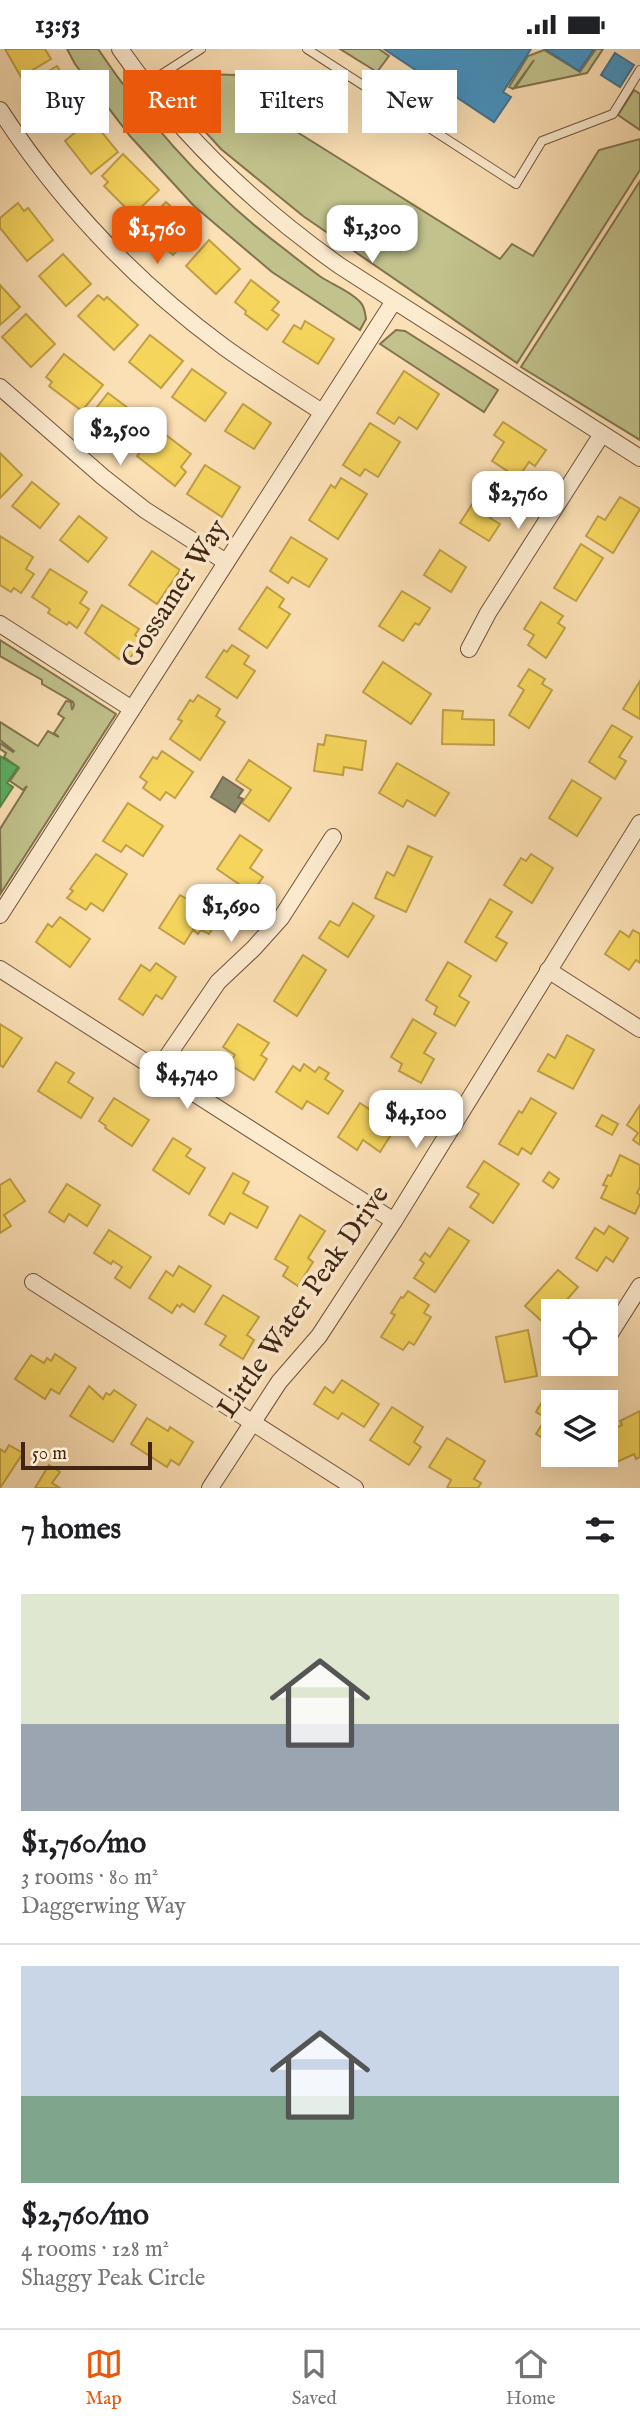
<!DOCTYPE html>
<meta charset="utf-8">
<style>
:root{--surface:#fff;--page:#f6f6f6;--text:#202124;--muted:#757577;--line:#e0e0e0;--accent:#ea580c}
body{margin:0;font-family:"IM FELL English",serif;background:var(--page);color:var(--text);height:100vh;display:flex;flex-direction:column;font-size:26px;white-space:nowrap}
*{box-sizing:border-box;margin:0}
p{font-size:23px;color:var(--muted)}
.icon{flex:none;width:38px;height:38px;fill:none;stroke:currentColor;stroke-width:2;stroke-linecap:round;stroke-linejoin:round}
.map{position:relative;height:1439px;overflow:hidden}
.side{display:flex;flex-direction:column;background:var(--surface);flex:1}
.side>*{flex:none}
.hud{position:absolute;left:21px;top:21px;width:598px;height:63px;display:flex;gap:14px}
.fabs{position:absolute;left:541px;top:1250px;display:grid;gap:14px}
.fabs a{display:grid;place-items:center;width:77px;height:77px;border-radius:0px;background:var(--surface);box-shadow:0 7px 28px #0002;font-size:35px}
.scale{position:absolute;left:21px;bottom:18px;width:131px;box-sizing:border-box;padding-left:7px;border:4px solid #422414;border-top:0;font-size:19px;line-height:24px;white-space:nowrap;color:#422414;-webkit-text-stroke:5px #fdebcf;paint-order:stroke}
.price{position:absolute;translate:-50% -60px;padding:0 16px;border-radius:14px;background:#fff;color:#222;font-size:23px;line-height:46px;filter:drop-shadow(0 2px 4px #0008)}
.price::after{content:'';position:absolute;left:50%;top:42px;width:21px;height:16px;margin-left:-10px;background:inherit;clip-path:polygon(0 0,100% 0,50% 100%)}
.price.current{background:var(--accent);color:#fff}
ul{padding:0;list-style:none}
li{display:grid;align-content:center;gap:14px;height:371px;padding:0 21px}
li+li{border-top:2px solid var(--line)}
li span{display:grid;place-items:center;height:217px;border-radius:0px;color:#555}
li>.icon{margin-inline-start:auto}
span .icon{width:126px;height:126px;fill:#fffc;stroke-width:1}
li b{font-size:30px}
h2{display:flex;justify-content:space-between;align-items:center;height:84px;padding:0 21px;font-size:30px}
.tag{padding:0 24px;border-radius:0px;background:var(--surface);box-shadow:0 7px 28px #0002;font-size:24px;line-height:63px}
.tag.current{background:var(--accent);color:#fff}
.status{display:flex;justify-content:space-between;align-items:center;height:49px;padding:0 35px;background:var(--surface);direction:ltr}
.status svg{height:19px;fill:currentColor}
.tabs{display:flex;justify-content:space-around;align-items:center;height:98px;border-top:2px solid var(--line);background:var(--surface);font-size:19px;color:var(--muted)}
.tabs a{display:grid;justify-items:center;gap:4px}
.tabs .current{color:var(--accent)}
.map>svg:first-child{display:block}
.green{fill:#c1c28c;stroke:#827350;stroke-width:2}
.homes{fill:#f6d55c;stroke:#c0a046;stroke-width:2}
.schools{fill:#4393c3;stroke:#43728e;stroke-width:2}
.public{fill:#5aae61;stroke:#53854a;stroke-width:2}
.industry{fill:#8c8c6e;stroke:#766d53;stroke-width:2}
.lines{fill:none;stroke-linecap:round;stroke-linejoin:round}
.service-casing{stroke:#70533c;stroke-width:10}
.minor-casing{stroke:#70533c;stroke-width:18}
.service{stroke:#fdebcf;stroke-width:8}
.minor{stroke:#fdebcf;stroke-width:16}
.labels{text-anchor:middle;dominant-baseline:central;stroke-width:7;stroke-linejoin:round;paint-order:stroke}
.street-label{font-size:28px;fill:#422414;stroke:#fdebcf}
</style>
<div class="status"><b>13:53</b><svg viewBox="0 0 49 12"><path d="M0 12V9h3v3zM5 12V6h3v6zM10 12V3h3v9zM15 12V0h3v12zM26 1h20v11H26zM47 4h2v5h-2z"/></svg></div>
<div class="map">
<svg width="640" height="1439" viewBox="0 0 640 1439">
<rect width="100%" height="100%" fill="#fce0b5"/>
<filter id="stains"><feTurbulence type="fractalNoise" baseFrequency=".00286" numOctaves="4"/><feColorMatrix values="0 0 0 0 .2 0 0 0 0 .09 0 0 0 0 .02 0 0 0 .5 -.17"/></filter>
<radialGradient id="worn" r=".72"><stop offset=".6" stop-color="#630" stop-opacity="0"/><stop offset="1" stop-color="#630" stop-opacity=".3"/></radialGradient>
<!-- green -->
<g class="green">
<path d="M67,0H98C150,77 213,147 287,202C298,211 310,220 321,228C333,236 352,243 361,254C365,259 365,264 366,270L360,281L272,223L194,157L130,87L75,15Z"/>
<polygon points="340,0 379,0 389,7 377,23"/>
<polygon points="596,0 603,0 587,24 515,39 534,11 513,40 509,38 528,7 544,1 580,23"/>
<polygon points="205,25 236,26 288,60 281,73 500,210 512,195 533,207 599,101 640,90 640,121 517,314 303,167 221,100 169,43"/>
<polygon points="634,41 640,45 640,81 618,66"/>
<polygon points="640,132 640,391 521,318"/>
<polygon points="396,281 405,282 498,341 484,363 380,295"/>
<polygon points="0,591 116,665 1,844 0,780 27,737 23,741 10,732 19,719 4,708 6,704 0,700 0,694 13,703 14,702 0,691 0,673 38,697 48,682 59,688 54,684 64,669 58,665 66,652 71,653 72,661 74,656 73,653 42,635 42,631 0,607"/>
</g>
<!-- homes -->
<g class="homes">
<polygon points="5,0 45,0 51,10 21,28"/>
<polygon points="57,17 83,60 53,78 31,42 36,40 31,32"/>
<polygon points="91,70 118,103 91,125 65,92"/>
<polygon points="123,105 159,141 133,166 104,137 108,133 102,127"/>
<polygon points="166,153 196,181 173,206 142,178"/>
<polygon points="18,154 24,162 28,159 53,191 27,212 0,179 0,169"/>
<polygon points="209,191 240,220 216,245 186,217"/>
<polygon points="63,205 91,235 66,257 39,227"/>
<polygon points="251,231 279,253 272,261 279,266 267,281 245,265 246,262 235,253"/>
<polygon points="0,236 20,258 0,276"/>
<polygon points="98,246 104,251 107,248 138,276 114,301 78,267"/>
<polygon points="26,265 55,295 31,318 2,288"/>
<polygon points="305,272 334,290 318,315 283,293 294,276 301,280"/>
<polygon points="150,286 183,312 161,339 129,313"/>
<polygon points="64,305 103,336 82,362 49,337 52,333 46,328"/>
<polygon points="192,320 226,344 205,372 172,348"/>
<polygon points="404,322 439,345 417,380 399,368 394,375 377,364"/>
<polygon points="108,344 148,374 127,401 94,376 97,372 90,367"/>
<polygon points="243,355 271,374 254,400 225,382"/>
<polygon points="503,373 546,401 535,417 529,413 518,429 492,412 504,393 494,386"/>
<polygon points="370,374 400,393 378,428 365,420 360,427 343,416"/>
<polygon points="158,380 191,405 181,418 186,423 175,437 137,407"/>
<polygon points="0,404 22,426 0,449"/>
<polygon points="205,416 240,438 222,468 187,445"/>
<polygon points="341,429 367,445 338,490 309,471 331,436 335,439"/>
<polygon points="32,433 59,455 40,479 12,457"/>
<polygon points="480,443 499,455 490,469 500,475 489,492 460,474"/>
<polygon points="620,448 640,460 613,504 586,487 598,467 605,471"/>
<polygon points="79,467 107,489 88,513 60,491"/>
<polygon points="0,487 33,508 26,520 34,525 21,544 14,539 11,543 0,536"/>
<polygon points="291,488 327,510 309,538 292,528 288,534 270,522"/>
<polygon points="581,495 603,509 576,552 554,539"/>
<polygon points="440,501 466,518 451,543 424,526"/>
<polygon points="152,502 180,521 157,555 129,536"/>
<polygon points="50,520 87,543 80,554 89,560 77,579 69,573 67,576 48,564 50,560 32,548"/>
<polygon points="267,538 284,550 279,558 290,565 267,599 239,580"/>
<polygon points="402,542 430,559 419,576 415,574 403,592 379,577"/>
<polygon points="541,553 563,567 558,574 565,579 546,609 528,596 534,586 524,580"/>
<polygon points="102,556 139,580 135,586 142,591 130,609 123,605 119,610 85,584"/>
<polygon points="232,596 249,607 244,615 255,622 237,649 206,628 224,601 227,603"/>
<polygon points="383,613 431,645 411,675 363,643"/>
<polygon points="529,620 545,630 542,635 552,641 529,679 509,666 524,641 518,637"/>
<polygon points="640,632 640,670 623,660"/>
<polygon points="198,646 220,660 216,667 225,673 200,711 170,690 182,672 178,670 190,651 193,653"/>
<polygon points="443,661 463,662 462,670 494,671 494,696 442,695"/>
<polygon points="612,676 632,688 619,708 626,712 615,730 589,713"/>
<polygon points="326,686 366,692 362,721 344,718 343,726 314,722 318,695 324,696"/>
<polygon points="162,702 193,723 175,749 166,743 160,751 143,739 147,733 140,728 153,708 157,710"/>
<polygon points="249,711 291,739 269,772 242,754 251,741 236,731"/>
<polygon points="397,714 449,744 435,767 407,751 403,758 379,744"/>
<polygon points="572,731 601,749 577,787 549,769"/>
<polygon points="128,754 163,777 143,807 126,796 121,803 103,792"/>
<polygon points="240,786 262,801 250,819 263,828 252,844 217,820"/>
<polygon points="408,797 432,808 406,863 375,849 387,823 394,827"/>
<polygon points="96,805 127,825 103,862 91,854 86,861 67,849 73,842 70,840"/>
<polygon points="531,805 553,819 532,854 504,836 521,809 526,812"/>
<polygon points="195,844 223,862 209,885 201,881 198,885 193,881 184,895 159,879 180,846 190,852"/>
<polygon points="490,850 512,863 496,888 507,894 496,912 465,893"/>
<polygon points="353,854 374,867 348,908 319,889 330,872 339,877"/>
<polygon points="60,868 90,890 70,918 36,893 48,875 52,878"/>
<polygon points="633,881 640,885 640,914 636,911 629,921 605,905 620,882 629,888"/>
<polygon points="303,906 326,921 297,967 274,952"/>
<polygon points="448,913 471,927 459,947 469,953 455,977 434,965 437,958 426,951"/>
<polygon points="156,914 176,928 162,950 156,946 143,966 119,950 141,916 150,922"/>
<polygon points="413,970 436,984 424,1004 434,1010 421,1034 399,1022 402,1015 391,1008"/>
<polygon points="0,975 22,989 3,1018 0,1016"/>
<polygon points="238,975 269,994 261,1006 267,1010 254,1031 229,1015 235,1006 223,998"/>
<polygon points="567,986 594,1001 573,1040 538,1022 548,1005 555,1009"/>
<polygon points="56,1013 74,1024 68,1033 93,1049 81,1069 38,1042"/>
<polygon points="304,1015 315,1023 319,1018 329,1024 325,1030 343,1042 328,1065 307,1052 302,1060 276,1043 293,1017 300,1022"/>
<polygon points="114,1049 149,1071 132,1097 105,1079 106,1077 99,1072"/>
<polygon points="531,1049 556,1064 531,1105 522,1099 518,1106 499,1095 519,1062 522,1064"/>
<polygon points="360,1054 396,1078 380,1103 363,1091 357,1101 338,1088"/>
<polygon points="640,1056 640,1096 633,1091 638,1084 627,1076"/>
<polygon points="602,1066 618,1075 612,1086 596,1077"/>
<polygon points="173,1089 191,1100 186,1107 205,1119 189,1145 153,1121"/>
<polygon points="620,1106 640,1116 640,1138 637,1144 640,1146 640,1155 635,1165 601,1149 607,1137 603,1136 608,1126 611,1127"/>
<polygon points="484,1112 519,1135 493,1174 470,1158 479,1145 467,1138"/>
<polygon points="549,1123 559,1130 553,1139 543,1132"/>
<polygon points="233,1124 249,1133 243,1144 268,1158 257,1179 230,1164 224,1175 209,1166"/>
<polygon points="10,1130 25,1152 4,1166 11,1177 0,1184 0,1136"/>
<polygon points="67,1135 100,1156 87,1177 69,1165 64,1173 49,1163"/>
<polygon points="300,1166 325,1182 308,1209 313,1213 298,1237 283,1227 288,1218 275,1210"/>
<polygon points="609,1177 628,1189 613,1213 606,1208 597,1222 576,1209 595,1179 604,1185"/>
<polygon points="449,1179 469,1192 435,1243 414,1229 424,1214 420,1211 425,1204 430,1208"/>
<polygon points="109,1181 151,1208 130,1239 115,1229 122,1218 113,1212 111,1215 94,1204"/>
<polygon points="179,1217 211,1237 194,1263 182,1255 180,1258 177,1256 172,1264 149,1249 166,1222 173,1227"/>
<polygon points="558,1221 578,1238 557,1262 553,1262 553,1266 545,1275 525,1257"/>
<polygon points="408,1242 429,1256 424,1264 431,1268 414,1296 409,1293 403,1301 381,1288 395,1266 391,1264 401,1248 403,1249"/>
<polygon points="223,1246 259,1268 247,1286 254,1291 243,1310 220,1296 226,1287 205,1275"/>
<polygon points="528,1281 537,1327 505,1333 496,1288"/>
<polygon points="55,1305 76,1319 59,1345 51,1340 45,1350 15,1330 31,1306 44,1314 47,1309 51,1312"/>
<polygon points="342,1331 379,1355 364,1378 342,1364 338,1370 314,1355 325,1338 333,1344"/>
<polygon points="89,1337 103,1350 106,1344 110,1346 114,1341 136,1356 113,1393 70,1367"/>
<polygon points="546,1346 559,1353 553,1353 553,1395 536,1385 546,1369 536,1363"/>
<polygon points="392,1358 423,1378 414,1393 421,1398 409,1416 370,1391"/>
<polygon points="640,1362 640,1408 636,1410 634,1405 608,1417 602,1405 606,1405 606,1384 622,1376 620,1372"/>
<polygon points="147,1369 168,1382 170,1378 193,1393 179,1416 171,1411 167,1418 131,1395"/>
<polygon points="447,1389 485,1412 474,1430 481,1434 478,1439 447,1439 451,1431 429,1418"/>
<polygon points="9,1396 23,1404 0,1439 0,1400 5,1403"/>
<polygon points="49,1416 60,1423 52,1434 60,1439 35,1439"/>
</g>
<!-- schools -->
<g class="schools">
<polygon points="384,0 531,0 503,43 511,48 494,73"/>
<polygon points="545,0 594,0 579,22"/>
<polygon points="615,4 634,16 620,38 601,26"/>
</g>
<!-- public -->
<polygon class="public" points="0,707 18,718 7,734 13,738 0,758"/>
<!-- industry -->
<polygon class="industry" points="223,728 243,741 238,748 243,750 235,763 211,748"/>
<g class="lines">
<!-- service casing -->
<g class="service-casing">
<g id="service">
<polyline points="307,0 516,135 542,92 613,65 640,21"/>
<polyline points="145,36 201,0"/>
</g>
</g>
<!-- minor casing -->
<g class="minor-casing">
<g id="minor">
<path d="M120,0C180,86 254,156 340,217L640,409"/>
<path d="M0,61C59,152 136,233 224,298C256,321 289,342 322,363"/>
<polyline points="0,338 103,428 145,461 226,513"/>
<polyline points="0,575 132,660"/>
<polyline points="469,600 488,564 602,385"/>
<polyline points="0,866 394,252"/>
<polyline points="0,920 394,1172"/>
<polyline points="548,921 640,980"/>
<polyline points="158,1021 218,933 254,899 281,869 333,788"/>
<polyline points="33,1233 355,1439"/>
<polyline points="606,1291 640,1237"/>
<polyline points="210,1439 279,1333 319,1287 394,1172 640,774"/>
</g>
</g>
<!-- service -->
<use href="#service" class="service"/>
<!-- minor -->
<use href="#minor" class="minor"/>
</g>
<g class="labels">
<!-- street labels -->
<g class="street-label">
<text transform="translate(175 545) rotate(-57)">Gossamer Way</text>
<text transform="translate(304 1253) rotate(-55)">Little Water Peak Drive</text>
</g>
</g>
<rect width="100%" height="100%" filter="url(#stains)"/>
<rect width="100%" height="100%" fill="url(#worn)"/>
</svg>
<div class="fabs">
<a><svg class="icon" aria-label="locate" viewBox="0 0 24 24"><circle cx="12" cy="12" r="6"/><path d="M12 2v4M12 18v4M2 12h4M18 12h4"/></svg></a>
<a><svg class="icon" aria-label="layers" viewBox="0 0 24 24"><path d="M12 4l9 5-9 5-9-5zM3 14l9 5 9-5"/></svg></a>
</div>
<div class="scale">50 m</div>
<b class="price" style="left:372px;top:216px">$1,300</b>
<b class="price current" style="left:157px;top:217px">$1,760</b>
<b class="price" style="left:120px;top:418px">$2,500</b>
<b class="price" style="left:518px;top:482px">$2,760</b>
<b class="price" style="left:231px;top:895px">$1,690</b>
<b class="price" style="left:187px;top:1062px">$4,740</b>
<b class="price" style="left:416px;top:1101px">$4,100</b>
<div class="hud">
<a class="tag">Buy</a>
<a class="tag current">Rent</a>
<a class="tag">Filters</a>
<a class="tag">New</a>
</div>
</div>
<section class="side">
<h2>7 homes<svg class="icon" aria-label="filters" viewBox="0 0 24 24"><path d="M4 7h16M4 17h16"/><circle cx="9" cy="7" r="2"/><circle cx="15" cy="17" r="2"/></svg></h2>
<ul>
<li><span style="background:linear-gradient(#dfe7d0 60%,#9aa5b1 0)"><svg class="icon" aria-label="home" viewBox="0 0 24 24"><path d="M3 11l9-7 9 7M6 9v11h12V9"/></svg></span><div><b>$1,760/mo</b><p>3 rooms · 80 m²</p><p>Daggerwing Way</p></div></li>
<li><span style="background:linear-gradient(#c9d6e8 60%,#7fa58c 0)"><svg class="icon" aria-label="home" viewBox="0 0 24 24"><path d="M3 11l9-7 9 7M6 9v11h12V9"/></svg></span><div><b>$2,760/mo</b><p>4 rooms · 128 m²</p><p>Shaggy Peak Circle</p></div></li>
</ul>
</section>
<nav class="tabs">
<a class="current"><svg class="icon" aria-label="map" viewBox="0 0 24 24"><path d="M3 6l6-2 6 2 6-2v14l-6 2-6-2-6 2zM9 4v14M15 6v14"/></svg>Map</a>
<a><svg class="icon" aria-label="saved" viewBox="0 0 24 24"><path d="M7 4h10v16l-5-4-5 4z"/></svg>Saved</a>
<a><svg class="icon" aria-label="home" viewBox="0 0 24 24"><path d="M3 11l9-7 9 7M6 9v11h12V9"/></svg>Home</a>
</nav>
